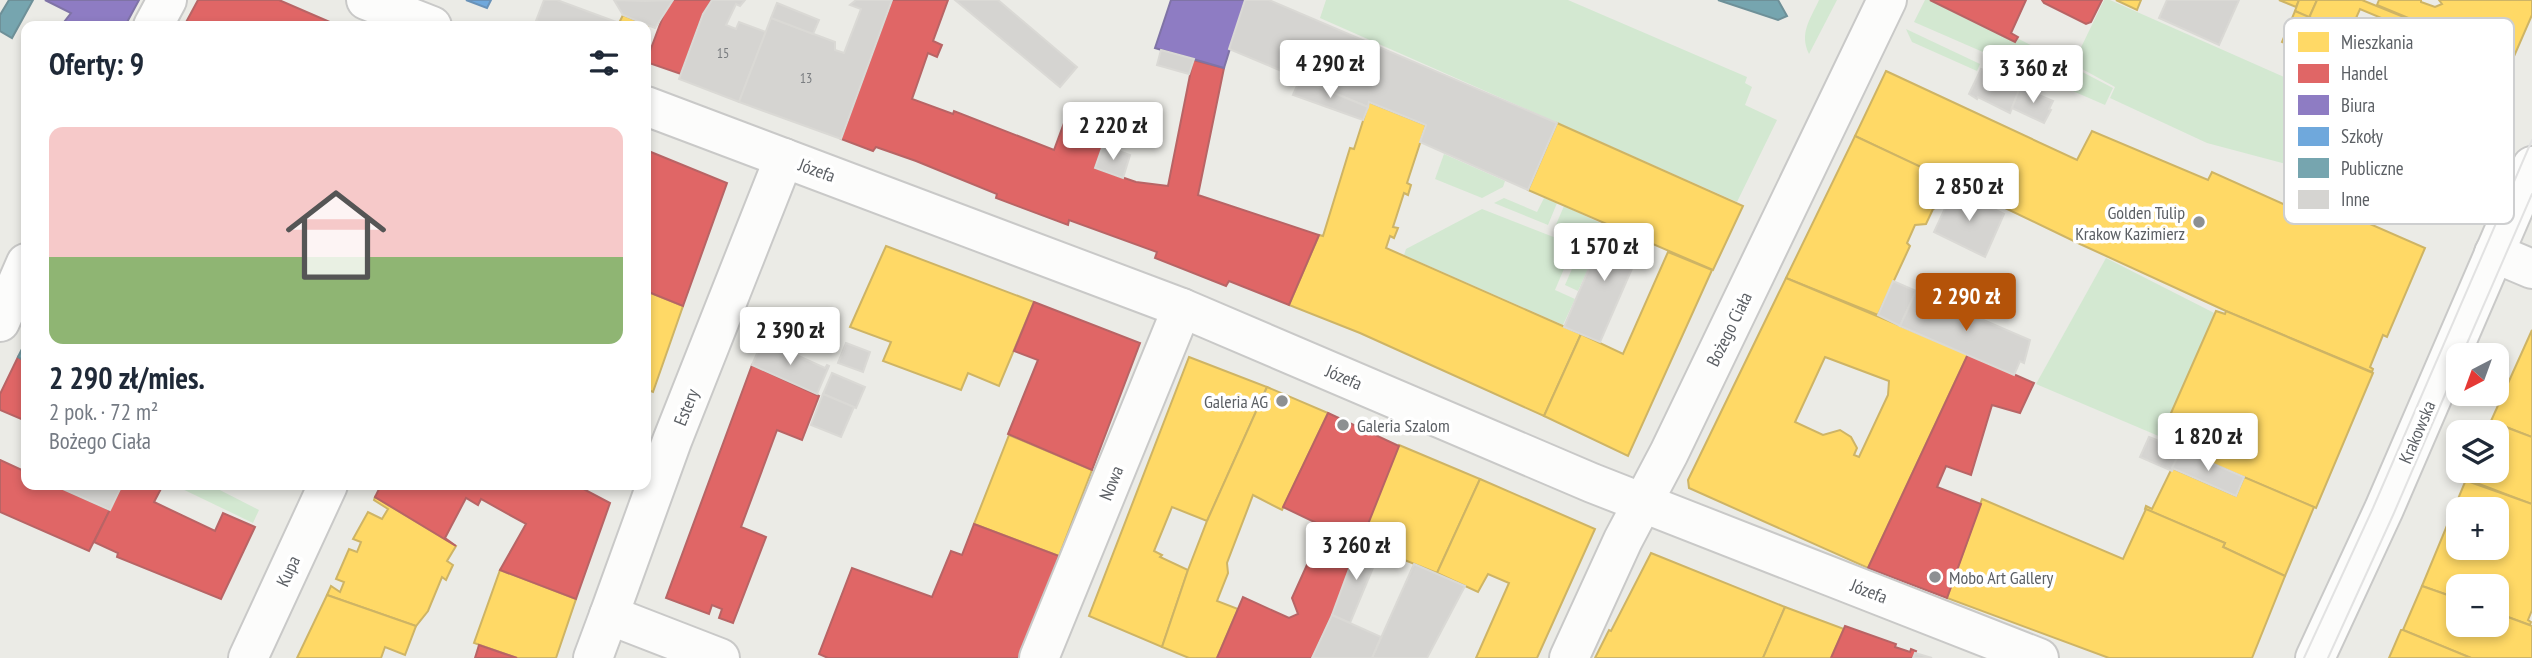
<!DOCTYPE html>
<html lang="pl">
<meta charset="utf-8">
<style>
:root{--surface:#fff;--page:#f2f2f3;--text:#1f2937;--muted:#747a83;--accent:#b45309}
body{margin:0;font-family:"PT Sans Narrow",sans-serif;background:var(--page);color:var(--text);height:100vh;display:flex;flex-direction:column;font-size:26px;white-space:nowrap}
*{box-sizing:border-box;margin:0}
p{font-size:23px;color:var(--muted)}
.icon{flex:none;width:38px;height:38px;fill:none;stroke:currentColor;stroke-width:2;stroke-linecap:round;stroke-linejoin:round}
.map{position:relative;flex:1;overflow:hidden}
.sheet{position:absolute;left:21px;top:21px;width:630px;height:469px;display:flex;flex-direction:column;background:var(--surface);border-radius:14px;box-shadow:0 4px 10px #0003}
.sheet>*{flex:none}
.needle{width:46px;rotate:221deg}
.fabs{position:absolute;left:2446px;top:343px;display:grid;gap:14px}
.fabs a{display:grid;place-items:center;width:63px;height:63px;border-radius:14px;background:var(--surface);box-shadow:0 4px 10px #0003;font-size:35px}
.price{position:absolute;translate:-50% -60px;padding:0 16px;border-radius:7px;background:#fff;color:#222;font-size:23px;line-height:46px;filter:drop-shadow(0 2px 4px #0008)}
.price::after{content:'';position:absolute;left:50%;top:42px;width:21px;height:16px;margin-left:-10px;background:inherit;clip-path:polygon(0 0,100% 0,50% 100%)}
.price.on{background:var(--accent);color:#fff}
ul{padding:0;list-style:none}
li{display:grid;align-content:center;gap:14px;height:371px;padding:0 28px}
li span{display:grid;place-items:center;height:217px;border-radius:14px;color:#555}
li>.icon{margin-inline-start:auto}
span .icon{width:126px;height:126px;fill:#fffc;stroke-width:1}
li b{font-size:30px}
h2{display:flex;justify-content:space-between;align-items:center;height:84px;padding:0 28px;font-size:30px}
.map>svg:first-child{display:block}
.green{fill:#d3e8d1}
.homes{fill:#ffd966;stroke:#ceb465;stroke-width:2;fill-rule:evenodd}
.shops{fill:#e06666;stroke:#b86465;stroke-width:2}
.offices{fill:#8e7cc3;stroke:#7f73a6;stroke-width:2}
.schools{fill:#6fa8dc;stroke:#6992b8;stroke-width:2}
.public{fill:#76a5af;stroke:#6e9098;stroke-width:2}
.building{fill:#d5d4d1;stroke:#dad9d5;stroke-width:2}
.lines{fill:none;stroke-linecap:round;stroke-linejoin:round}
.pedestrian-casing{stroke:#c9c9c8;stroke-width:42}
.minor-casing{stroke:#c9c9c8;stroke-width:42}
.tertiary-casing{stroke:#c9c9c8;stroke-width:42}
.pedestrian{stroke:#fcfcfb;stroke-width:38}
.minor{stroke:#fcfcfb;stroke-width:38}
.tertiary{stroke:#fcfcfb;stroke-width:38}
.tram{stroke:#e2e2e2;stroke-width:2}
.poi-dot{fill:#8d9092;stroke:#fff;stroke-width:2.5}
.labels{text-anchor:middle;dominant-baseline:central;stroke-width:7;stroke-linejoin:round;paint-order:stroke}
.number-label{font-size:14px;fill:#7a7d80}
.street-label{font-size:18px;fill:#5b5f64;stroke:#fff}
.poi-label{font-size:18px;fill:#5b5f64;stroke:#fff;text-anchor:end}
.key{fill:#fff;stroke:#cecfd0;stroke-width:2}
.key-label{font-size:19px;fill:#5b5f64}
</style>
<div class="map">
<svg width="2532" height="658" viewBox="0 0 2532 658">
<rect width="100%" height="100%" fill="#ebebe6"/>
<!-- green -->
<g class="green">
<polygon points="1326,0 1568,0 1747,77 1745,83 1752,87 1745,105 1777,120 1737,202 1320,18"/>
<path d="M1819,0H1837L1809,54C1799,33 1810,20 1819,0Z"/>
<polygon points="1925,0 1930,0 2014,42 2017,38 2113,88 2105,105 1914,22"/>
<polygon points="2104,0 2110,0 2320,93 2286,164 2207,143 2110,98 2115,87 2073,64"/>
<polygon points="1906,29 1980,64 1977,71 1912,42"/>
<polygon points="1444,154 1505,181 1503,187 1482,198 1435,179"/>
<polygon points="1504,198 1537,212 1544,198 1557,203 1548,225 1494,203"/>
<polygon points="1564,206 1607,226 1600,243 1591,240 1584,255 1592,260 1578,291 1565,285 1584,241 1555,227"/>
<polygon points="1482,209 1574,245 1555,290 1575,299 1563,325 1404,255 1406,249"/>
<polygon points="2106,258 2226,319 2168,440 2036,384"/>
<polygon points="174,485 210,485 259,510 253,523"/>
</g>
<!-- homes -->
<g class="homes">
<polygon points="2116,0 2141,0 2137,10"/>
<polygon points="2279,0 2299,0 2296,7"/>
<polygon points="2299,0 2317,0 2309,18 2295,11"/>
<polygon points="2317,0 2362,0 2512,61 2493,107 2397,59 2410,30 2360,9 2349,34 2309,18"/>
<polygon points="2379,0 2421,0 2421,2 2435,7 2442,4 2439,0 2532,0 2532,15 2512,61 2377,5"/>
<polygon points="2295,11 2349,34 2492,107 2474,156 2351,107 2360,86 2354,70 2282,42"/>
<polygon points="623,15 648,25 646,31 646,26 621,26 619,23"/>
<polygon points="1886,71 2077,160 2092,131 2208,180 2212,172 2290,207 2297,192 2425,248 2387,337 2383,335 2370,367 2373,369 2372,372 2226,311 2080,244 1855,136"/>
<polygon points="1369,102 1426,125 1407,183 1411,185 1408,195 1404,193 1393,227 1398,228 1394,238 1390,236 1386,248 1581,334 1544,416 1360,333 1289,305 1319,235 1323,236 1350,148 1354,149"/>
<polygon points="1557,123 1743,206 1713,270 1528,190"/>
<polygon points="1855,136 1953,182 1943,204 1933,209 1926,224 1915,225 1907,243 1910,246 1878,315 1786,278"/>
<polygon points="886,246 1034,302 999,386 968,373 961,390 883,361 891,342 850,327"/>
<polygon points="1668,252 1712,270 1628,456 1544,416 1581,334 1623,354"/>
<path d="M1786,278L1968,354L1868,568L1689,488L1688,480ZM1825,357L1889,381L1888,395L1859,457L1854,455L1857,448L1851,437L1840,430L1823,435L1795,422Z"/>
<polygon points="646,291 683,306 653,392 646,389"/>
<polygon points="2216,311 2225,314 2226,311 2373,373 2316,508 2168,445 2169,442 2160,438"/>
<polygon points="2532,330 2532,437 2491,421"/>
<polygon points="1189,357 1267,387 1207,521 1172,507 1154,551 1162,555 1160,557 1188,570 1162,647 1089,616"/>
<polygon points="1267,387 1328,413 1282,510 1253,495 1227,563 1228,573 1217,601 1238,609 1217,658 1189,658 1162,647 1188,570 1207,521"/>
<polygon points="2492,422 2532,437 2532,504 2466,479 2470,471 2497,471 2497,432 2486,432"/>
<polygon points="1009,435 1092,470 1059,556 974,524"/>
<polygon points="1399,445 1480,479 1437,573 1359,542"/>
<polygon points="2172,468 2236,496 2244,477 2314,507 2285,576 2223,547 2225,543 2145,509 2146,506 2152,509"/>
<polygon points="1480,479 1595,529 1537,658 1476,658 1509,583 1488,574 1478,592 1437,573"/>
<path d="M2467,481L2532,504V610L2528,620L2531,622L2530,625L2497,613V586H2459V599L2422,586L2465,482ZM2459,509H2497V548H2459Z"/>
<polygon points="375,497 456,546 447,561 453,565 446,580 442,577 428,611 416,626 327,595 331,586 340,592 344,582 336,579 349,549 357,552 361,542 353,539 368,512 382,519 388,509 374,500"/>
<polygon points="1982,499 2123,559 2146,509 2225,543 2223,547 2285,576 2252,658 2109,658 1947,598"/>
<polygon points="1651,553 1785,607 1763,658 1595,658 1609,630 1611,631"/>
<polygon points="500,570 576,599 556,658 517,658 474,643"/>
<polygon points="2422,586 2459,599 2459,625 2497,625 2497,613 2532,626 2532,658 2471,658 2403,630"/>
<polygon points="327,595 416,626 405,655 385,647 381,658 297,658"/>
<polygon points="1785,607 1844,629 1831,658 1763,658"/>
<polygon points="2401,630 2403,630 2471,658 2389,658"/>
</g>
<!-- shops -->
<g class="shops">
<polygon points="198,0 279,0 339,26 184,26"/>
<polygon points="673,0 712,0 703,14 681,74 646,62 665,11"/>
<polygon points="892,0 948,0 933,41 942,45 937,57 928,53 912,99 953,114 954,111 1054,150 1064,123 1105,140 1095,168 1136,182 1168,186 1193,60 1224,68 1198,195 1319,235 1289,305 1229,281 1226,286 1155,258 1157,252 1069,220 1068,225 996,198 997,194 916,161 876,147 873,151 841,139"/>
<polygon points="1930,0 2026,0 2011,33 2018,37 2015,42"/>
<polygon points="2042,0 2102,0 2091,22 2086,24 2044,3"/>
<polygon points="646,150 727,183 683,306 646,291"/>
<polygon points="1034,302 1140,343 1092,470 1008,434 1038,360 1014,351"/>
<polygon points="1968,354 2034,383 2020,413 1992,405 1971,475 1946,466 1937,487 1981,504 1947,598 1868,568"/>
<polygon points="18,357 26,362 26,421 0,410 0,394"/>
<polygon points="752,365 819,396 802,440 777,430 741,527 766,537 733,623 719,618 722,609 712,605 709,614 666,598"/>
<polygon points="1328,413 1399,446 1332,615 1312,658 1217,658 1243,597 1289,618 1298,614 1292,598 1315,547 1317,548 1327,528 1283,507"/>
<polygon points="0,460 26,472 26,485 54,485 110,510 89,551 0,512"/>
<polygon points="122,485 163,485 154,502 215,531 223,513 255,527 221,599 117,557 118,553 94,542"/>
<polygon points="381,485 576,485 610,503 576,599 500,570 526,524 481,499 478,505 466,498 445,538 456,546 375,497"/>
<polygon points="974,524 1059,556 1019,658 828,658 819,654 852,568 932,597 951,551 962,555"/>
<polygon points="1845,626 1896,644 1895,647 1910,652 1911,649 1916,651 1913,658 1831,658"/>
<polygon points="479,645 517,658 475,658"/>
</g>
<!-- offices -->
<g class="offices">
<polygon points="45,0 139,0 125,26 61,26 71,13"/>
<polygon points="1171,0 1245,0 1224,68 1155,48"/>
</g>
<!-- schools -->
<polygon class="schools" points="466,0 491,0 487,8"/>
<!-- public -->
<g class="public">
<polygon points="9,0 33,0 12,38 0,31 0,15"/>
<polygon points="1718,0 1778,0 1787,16 1778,20"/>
<polygon points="26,341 26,362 18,357"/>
</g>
<!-- building -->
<g class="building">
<polygon points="544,0 557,0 622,24 621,26 551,26 536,21"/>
<polygon points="614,0 645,1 673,0 655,28 623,15"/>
<polygon points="712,0 745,0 740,6 736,4 726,25 736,29 739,22 766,32 739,102 679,79 703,14"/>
<polygon points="856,0 892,0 841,139 739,102 771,18 835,42 835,50 844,53 861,9 850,5"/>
<polygon points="955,0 998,0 1077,67 1060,87"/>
<polygon points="1245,0 1269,0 1557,123 1528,190 1420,142 1426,125 1369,102 1368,107 1229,49"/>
<polygon points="2167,0 2239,0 2219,45 2159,18"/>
<polygon points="777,3 819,20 813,34 771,18"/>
<polygon points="1161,50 1194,59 1189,74 1157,65"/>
<polygon points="1981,69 2021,85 2010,113 1978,97 1977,99 1969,94"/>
<polygon points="1300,79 1368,107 1363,120 1293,95"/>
<polygon points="2020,87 2053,101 2049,109 2051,110 2044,123 2012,108"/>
<polygon points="1103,145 1130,155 1123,178 1095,168"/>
<polygon points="1954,189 2004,214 1985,257 1934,232"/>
<polygon points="1609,225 1644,241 1600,342 1564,327 1593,259 1585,255 1592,241 1600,245"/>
<polygon points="1893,281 1916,291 1900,326 1878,315"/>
<polygon points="1916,291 2030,340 2024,363 2020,361 2014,375 1900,326"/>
<polygon points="764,337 766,338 765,341 825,368 827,365 829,366 817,394 752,365"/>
<polygon points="846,343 870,352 863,372 838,363"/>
<polygon points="832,373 865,387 856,408 823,394"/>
<polygon points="823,394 854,407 841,437 811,425"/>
<polygon points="2149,437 2181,450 2172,471 2140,457"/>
<polygon points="2181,450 2244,477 2236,496 2172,468"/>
<polygon points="54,485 122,485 110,510"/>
<polygon points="1359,542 1380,551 1350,623 1332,615"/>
<polygon points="1414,564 1465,586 1427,658 1372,658"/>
<polygon points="1332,615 1381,637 1372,658 1312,658"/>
<polygon points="1915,653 1932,658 1913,658"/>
</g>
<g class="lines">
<!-- pedestrian casing -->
<g class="pedestrian-casing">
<polyline id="pedestrian" points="593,658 609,615"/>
</g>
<!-- minor casing -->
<g class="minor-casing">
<g id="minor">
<polyline points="366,0 432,26"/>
<polyline points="153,26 167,0"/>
<polyline points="646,106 1182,308 1592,483 2039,658"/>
<polyline points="2494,253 2532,269"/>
<polyline points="0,322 26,263"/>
<polyline points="248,658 328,485"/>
<polyline points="720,658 609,615 672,441 784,158"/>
<polyline points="1039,658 1182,308"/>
<polyline points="1569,658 1623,540 1669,453 1887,0"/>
</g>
</g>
<!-- tertiary casing -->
<g class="tertiary-casing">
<polyline id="tertiary" points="2315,658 2384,509 2532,166"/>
</g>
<!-- pedestrian -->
<use href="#pedestrian" class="pedestrian"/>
<!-- minor -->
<use href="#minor" class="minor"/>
<!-- tertiary -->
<use href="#tertiary" class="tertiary"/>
<!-- tram -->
<g class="tram">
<polyline points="2462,355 2532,194"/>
<polyline points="2304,658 2373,508 2532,140"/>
<polyline points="2328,658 2394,513 2459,362"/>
</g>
</g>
<!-- markers -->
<g class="poi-dot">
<circle cx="2199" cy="222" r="7"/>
<circle cx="1282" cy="401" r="7"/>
<circle cx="1343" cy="425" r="7"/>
<circle cx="1935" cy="577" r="7"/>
</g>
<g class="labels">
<!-- number labels -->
<g class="number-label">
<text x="723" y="53">15</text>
<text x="806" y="78">13</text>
</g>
<!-- street labels -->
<g class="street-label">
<text transform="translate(817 170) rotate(20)">Józefa</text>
<text transform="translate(1729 329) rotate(-64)">Bożego Ciała</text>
<text transform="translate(1344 377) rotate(23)">Józefa</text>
<text transform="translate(686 407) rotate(-68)">Estery</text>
<text transform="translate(2417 432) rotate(-67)">Krakowska</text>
<text transform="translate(1111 483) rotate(-68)">Nowa</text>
<text transform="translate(288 571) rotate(-65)">Kupa</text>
<text transform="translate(1869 591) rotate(21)">Józefa</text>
</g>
<!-- poi labels -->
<g class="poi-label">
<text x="2185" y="212">Golden Tulip<tspan x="2185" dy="21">Krakow Kazimierz</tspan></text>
<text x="1268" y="401">Galeria AG</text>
<text x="1357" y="425" text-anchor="start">Galeria Szalom</text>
<text x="1949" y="577" text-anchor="start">Mobo Art Gallery</text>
</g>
</g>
<!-- legend -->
<rect x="2284" y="18" width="230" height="206" rx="10" class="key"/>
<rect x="2298" y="32" width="31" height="20" fill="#ffd966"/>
<rect x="2298" y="64" width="31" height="19" fill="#e06666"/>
<rect x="2298" y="95" width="31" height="20" fill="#8e7cc3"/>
<rect x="2298" y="127" width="31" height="19" fill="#6fa8dc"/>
<rect x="2298" y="158" width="31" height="20" fill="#76a5af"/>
<rect x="2298" y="190" width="31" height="19" fill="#d5d4d1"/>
<g class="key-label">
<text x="2341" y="49">Mieszkania</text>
<text x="2341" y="80">Handel</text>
<text x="2341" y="112">Biura</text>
<text x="2341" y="143">Szkoły</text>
<text x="2341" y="175">Publiczne</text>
<text x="2341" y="206">Inne</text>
</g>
</svg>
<div class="fabs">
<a><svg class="needle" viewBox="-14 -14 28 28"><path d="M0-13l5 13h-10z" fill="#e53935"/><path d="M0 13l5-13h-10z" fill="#747a83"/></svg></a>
<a><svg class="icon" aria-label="layers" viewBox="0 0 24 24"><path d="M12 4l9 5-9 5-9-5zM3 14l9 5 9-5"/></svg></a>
<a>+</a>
<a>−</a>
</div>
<b class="price" style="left:1330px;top:100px">4 290 zł</b>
<b class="price" style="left:2033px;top:105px">3 360 zł</b>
<b class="price" style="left:1113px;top:162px">2 220 zł</b>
<b class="price" style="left:1969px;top:223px">2 850 zł</b>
<b class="price" style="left:1604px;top:283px">1 570 zł</b>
<b class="price on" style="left:1966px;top:333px">2 290 zł</b>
<b class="price" style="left:790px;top:367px">2 390 zł</b>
<b class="price" style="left:2208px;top:473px">1 820 zł</b>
<b class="price" style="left:1356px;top:582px">3 260 zł</b>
<section class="sheet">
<h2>Oferty: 9<svg class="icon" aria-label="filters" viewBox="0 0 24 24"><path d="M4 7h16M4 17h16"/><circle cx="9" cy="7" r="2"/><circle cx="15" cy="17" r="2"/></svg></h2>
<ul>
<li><span style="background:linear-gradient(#f6c9c9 60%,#8fb573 0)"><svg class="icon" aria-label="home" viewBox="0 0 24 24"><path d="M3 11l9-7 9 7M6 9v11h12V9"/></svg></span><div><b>2 290 zł/mies.</b><p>2 pok. · 72 m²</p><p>Bożego Ciała</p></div></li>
</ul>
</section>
</div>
